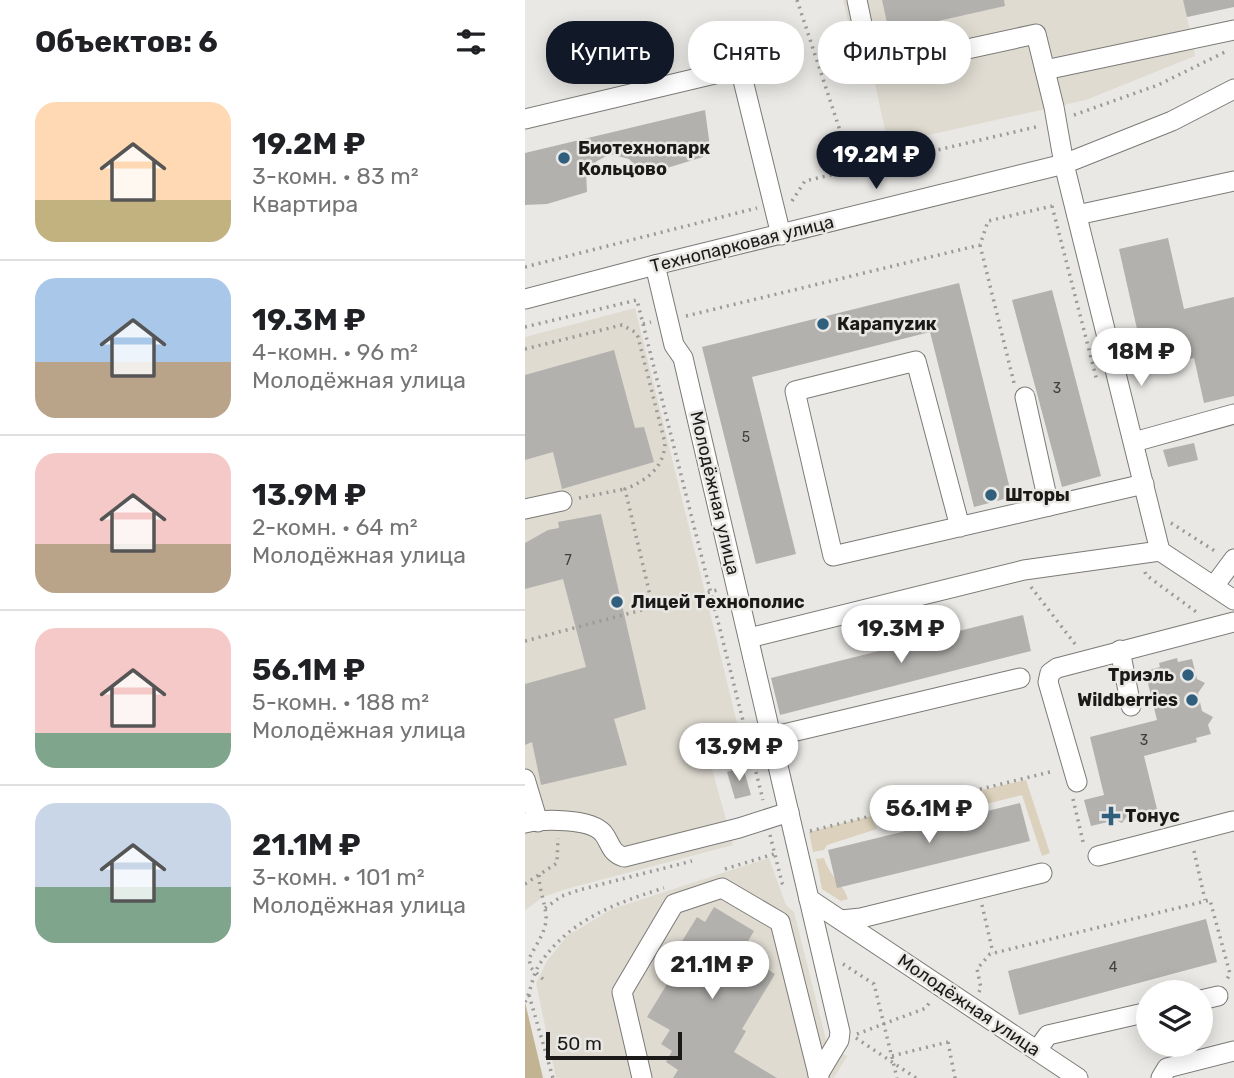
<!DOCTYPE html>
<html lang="ru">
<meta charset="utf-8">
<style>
:root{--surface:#fff;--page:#f2f2f2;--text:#202124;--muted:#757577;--line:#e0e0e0;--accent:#111827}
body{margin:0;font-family:Rubik,sans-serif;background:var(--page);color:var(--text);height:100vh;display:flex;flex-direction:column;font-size:26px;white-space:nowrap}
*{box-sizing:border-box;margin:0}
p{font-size:23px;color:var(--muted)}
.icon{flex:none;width:38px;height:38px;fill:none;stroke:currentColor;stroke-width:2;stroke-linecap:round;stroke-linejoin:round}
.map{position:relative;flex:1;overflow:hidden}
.details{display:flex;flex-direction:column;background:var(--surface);width:525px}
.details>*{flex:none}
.guide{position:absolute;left:21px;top:21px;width:583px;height:63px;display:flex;gap:14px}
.fabs{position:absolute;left:611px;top:980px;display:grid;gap:14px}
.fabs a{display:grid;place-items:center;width:77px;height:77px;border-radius:50%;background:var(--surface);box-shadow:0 4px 18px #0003;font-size:35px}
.scale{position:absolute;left:21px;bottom:18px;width:136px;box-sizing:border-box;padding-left:7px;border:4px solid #1b1a19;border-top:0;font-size:19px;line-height:24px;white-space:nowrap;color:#1b1a19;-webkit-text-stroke:5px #e9e8e5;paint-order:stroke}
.price{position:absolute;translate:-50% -60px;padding:0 16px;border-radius:24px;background:#fff;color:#222;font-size:23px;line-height:46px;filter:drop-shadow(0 2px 4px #0008)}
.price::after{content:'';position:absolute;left:50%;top:42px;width:21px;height:16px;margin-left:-10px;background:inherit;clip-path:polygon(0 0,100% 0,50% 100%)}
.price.on{background:var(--accent);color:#fff}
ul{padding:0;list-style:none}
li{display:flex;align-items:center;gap:21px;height:175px;padding:0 35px}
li+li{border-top:2px solid var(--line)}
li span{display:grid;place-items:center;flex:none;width:196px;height:140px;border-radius:21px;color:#555}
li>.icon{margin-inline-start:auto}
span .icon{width:84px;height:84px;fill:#fffc;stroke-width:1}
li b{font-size:30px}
h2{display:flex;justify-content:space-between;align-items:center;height:84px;padding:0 35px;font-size:30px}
.tag{padding:0 24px;border-radius:28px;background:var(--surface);box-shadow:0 4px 18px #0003;font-size:24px;line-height:63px}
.tag.on{background:var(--accent);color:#fff}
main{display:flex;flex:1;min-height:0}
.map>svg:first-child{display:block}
.built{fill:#dfdbd1}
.green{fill:#dbd1bc}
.forest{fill:#c2b392}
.building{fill:#b3b1ae}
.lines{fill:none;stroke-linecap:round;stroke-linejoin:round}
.minor-casing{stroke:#7b7a77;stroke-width:21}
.path{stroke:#9b9a97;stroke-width:3.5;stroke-dasharray:2 5;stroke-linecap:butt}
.minor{stroke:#fff;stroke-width:19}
.poi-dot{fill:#305f7e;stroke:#e9e8e5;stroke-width:2.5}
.labels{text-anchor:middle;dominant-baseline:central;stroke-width:5;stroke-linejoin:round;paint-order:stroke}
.number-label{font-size:14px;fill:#41403e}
.poi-label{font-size:18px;font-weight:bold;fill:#1b1a19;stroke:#e9e8e5;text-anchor:start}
.street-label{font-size:18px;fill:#1b1a19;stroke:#e9e8e5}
</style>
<main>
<section class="details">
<h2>Объектов: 6<svg class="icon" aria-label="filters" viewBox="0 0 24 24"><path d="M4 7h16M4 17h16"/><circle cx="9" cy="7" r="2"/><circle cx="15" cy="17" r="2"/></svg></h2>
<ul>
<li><span style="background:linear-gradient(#ffd9b3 70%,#c2b280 0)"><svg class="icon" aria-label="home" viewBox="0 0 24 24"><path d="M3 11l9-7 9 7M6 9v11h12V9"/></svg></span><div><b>19.2M ₽</b><p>3-комн. · 83 m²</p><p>Квартира</p></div></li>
<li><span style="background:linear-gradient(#a9c7e8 60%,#b9a48a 0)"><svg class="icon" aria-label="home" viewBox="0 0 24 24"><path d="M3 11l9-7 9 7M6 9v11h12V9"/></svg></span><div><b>19.3M ₽</b><p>4-комн. · 96 m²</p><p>Молодёжная улица</p></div></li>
<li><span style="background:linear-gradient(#f6c9c9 65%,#b9a48a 0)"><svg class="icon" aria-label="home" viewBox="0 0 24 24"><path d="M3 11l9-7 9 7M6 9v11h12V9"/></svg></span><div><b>13.9M ₽</b><p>2-комн. · 64 m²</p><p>Молодёжная улица</p></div></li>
<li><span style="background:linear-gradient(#f6c9c9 75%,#7fa58c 0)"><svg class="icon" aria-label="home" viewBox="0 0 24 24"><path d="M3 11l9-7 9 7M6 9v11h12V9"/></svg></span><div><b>56.1M ₽</b><p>5-комн. · 188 m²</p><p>Молодёжная улица</p></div></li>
<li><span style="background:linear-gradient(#c9d6e8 60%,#7fa58c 0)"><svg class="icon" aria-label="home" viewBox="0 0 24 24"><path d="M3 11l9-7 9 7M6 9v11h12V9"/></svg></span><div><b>21.1M ₽</b><p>3-комн. · 101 m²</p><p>Молодёжная улица</p></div></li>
</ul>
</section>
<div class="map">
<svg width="709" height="1078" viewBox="0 0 709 1078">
<rect width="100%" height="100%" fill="#e9e8e5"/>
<!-- built -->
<g class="built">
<polygon points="318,0 697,0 699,9 662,17 670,56 561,100 363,144 345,61 330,50"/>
<polygon points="110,308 216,739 181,747 208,845 41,889 18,897 0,910 0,337"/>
<polygon points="244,858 261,905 269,912 302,1044 322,1056 309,1078 31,1078 11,983 22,961 42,936 87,909"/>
</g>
<!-- green -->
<g class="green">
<polygon points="501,780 525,853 517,856 497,795 397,820 395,804"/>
<polygon points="346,816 352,829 302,845 299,850 288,852 284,832"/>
<path d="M299,858C304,876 318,883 323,899L316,901L297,889L291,859Z"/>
</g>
<!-- forest -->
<polygon class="forest" points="0,1002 18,1078 0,1078"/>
<!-- building -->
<g class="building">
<polygon points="357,0 479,0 480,6 364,32"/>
<polygon points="658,0 709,0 709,7 662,17"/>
<polygon points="180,110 185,147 178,157 119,175 104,159 85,154 72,161 61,172 62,192 22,204 0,205 0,153"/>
<polygon points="643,238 659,309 709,297 709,396 679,403 669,358 621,369 594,249"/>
<polygon points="434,283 487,497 449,507 405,332 227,377 271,554 231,564 177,347"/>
<polygon points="527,290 576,476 537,487 487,300"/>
<polygon points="89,350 110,428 119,427 129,462 37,489 28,452 0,460 0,375"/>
<polygon points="669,443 673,460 643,467 638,450"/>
<polygon points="76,514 121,709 89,719 102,765 16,785 7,742 0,745 0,684 61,667 38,579 0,589 0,543 23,530 34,528 33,522"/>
<polygon points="498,615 506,651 255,715 246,678"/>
<polygon points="652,658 653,662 667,659 672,679 680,683 673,693 677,711 688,717 683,725 686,734 671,738 672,742 619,756 632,809 621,812 618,818 605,812 597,823 591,820 566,826 559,800 579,795 565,737 632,720 620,671 635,667 634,663"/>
<polygon points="218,767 226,795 210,799 202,772"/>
<polygon points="495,803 505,841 312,888 303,850"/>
<polygon points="189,907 229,931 216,953 250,974 217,1029 221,1031 209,1052 252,1078 148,1078 153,1070 141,1062 147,1051 136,1044 145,1030 122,1017 159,956 151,951 172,917 180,922"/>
<polygon points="681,919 692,962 494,1015 483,971"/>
</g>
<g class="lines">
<!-- minor casing -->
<g class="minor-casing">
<g id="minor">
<polyline points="332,0 341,43 364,66 511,34 529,107 539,164 635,551 709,600"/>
<polyline points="520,70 709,30"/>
<polyline points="0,119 215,68 256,235"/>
<polyline points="552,215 709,181"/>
<polyline points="130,265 149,345 158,358 284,899 553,1078"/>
<polyline points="0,299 130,265 539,164 647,121 709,89"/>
<polyline points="500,397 524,506"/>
<polyline points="609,442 709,414"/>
<polyline points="0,509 37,501"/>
<polyline points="435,527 391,361 270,391 308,556 619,484"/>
<polyline points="689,586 709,559"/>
<polyline points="224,638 499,570 635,551"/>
<polyline points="595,650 606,706"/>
<polyline points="246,737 495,678"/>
<polyline points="0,779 13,822"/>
<polyline points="552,782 523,682 525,673 532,668 709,622"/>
<path d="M0,823C18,819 65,818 78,833C86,843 85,853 99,857L214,828L264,812"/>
<polyline points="573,856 708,821"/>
<polyline points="284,899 315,1032 314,1040 293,1075"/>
<polyline points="316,920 336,918 517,873"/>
<polyline points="676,1000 693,996"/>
<polyline points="512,1050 523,1035 623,1012"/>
<polyline points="117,1078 97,992 149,904 197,888 255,922 294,1078"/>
<polyline points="636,1078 642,1068 709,1051"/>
</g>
</g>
<!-- path -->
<g class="path">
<polyline points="272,0 328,170"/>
<polyline points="549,115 633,85 700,52"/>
<polyline points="267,201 280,181 515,126"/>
<polyline points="527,206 572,381"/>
<polyline points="455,245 489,383"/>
<polyline points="0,267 232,208"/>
<polyline points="161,316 455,245 463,221 527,206"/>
<polyline points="118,324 238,800"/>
<polyline points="0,327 112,300 118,324 126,322"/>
<path d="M0,349L97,325L110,332L113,337L140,443C139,468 121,481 100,489L128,608"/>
<polyline points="54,498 100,489"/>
<polyline points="646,523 693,553"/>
<polyline points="620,572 621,575 674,614"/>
<polyline points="506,587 550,644"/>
<polyline points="0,641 196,589"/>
<polyline points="548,799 559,846"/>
<polyline points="285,831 529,771"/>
<polyline points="245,835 257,883 261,887"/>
<polyline points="669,851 680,900"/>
<polyline points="200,869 249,854"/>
<path d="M14,875C14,890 20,902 21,916C22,932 10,945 4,959L6,968L19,980"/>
<polyline points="0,884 32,863 33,838"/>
<polyline points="457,905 468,953"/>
<polyline points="20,908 37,896 54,890 167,861"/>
<polyline points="318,964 349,984 372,1078"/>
<polyline points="454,992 456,988 452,969 465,954 685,900 705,974 701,981"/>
<polyline points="4,995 28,1078"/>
<path d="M0,1002C7,989 7,974 16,962C46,919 91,903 139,888"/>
<polyline points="332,1034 401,1008 406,1000"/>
<polyline points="331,1038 391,1078"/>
<polyline points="423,1042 430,1078"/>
<polyline points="367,1056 423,1042"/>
</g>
<!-- minor -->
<use href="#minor" class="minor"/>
</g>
<!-- markers -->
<g class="poi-dot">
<circle cx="39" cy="158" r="7"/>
<circle cx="298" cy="324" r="7"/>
<circle cx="466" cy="495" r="7"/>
<circle cx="92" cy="602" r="7"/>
<circle cx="663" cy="675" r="7"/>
<circle cx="667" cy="700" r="7"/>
<path d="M582.5 805.5h7v7h7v7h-7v7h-7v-7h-7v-7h7z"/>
</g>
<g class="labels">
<!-- number labels -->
<g class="number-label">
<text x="532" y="388">3</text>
<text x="221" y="437">5</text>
<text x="43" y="560">7</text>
<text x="619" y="740">3</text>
<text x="588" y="967">4</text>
</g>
<!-- poi labels -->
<g class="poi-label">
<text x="53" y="148">Биотехнопарк<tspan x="53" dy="21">Кольцово</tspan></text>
<text x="312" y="324">Карапуzик</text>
<text x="480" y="495">Шторы</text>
<text x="106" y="602">Лицей Технополис</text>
<text x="649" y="675" text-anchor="end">Триэль</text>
<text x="653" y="700" text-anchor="end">Wildberries</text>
<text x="600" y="816">Тонус</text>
</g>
<!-- street labels -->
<g class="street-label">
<text transform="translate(217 244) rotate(-14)">Технопарковая улица</text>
<text transform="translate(190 493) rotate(77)">Молодёжная улица</text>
<text transform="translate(444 1005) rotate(34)">Молодёжная улица</text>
</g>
</g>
</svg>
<div class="fabs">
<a><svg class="icon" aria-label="layers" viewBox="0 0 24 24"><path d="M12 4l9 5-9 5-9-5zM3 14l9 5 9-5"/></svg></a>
</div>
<div class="scale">50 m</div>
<b class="price on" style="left:351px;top:191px">19.2M ₽</b>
<b class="price" style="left:616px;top:388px">18M ₽</b>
<b class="price" style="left:376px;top:665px">19.3M ₽</b>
<b class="price" style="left:214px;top:783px">13.9M ₽</b>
<b class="price" style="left:404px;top:845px">56.1M ₽</b>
<b class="price" style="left:187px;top:1001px">21.1M ₽</b>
<div class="guide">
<a class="tag on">Купить</a>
<a class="tag">Снять</a>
<a class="tag">Фильтры</a>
</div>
</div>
</main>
